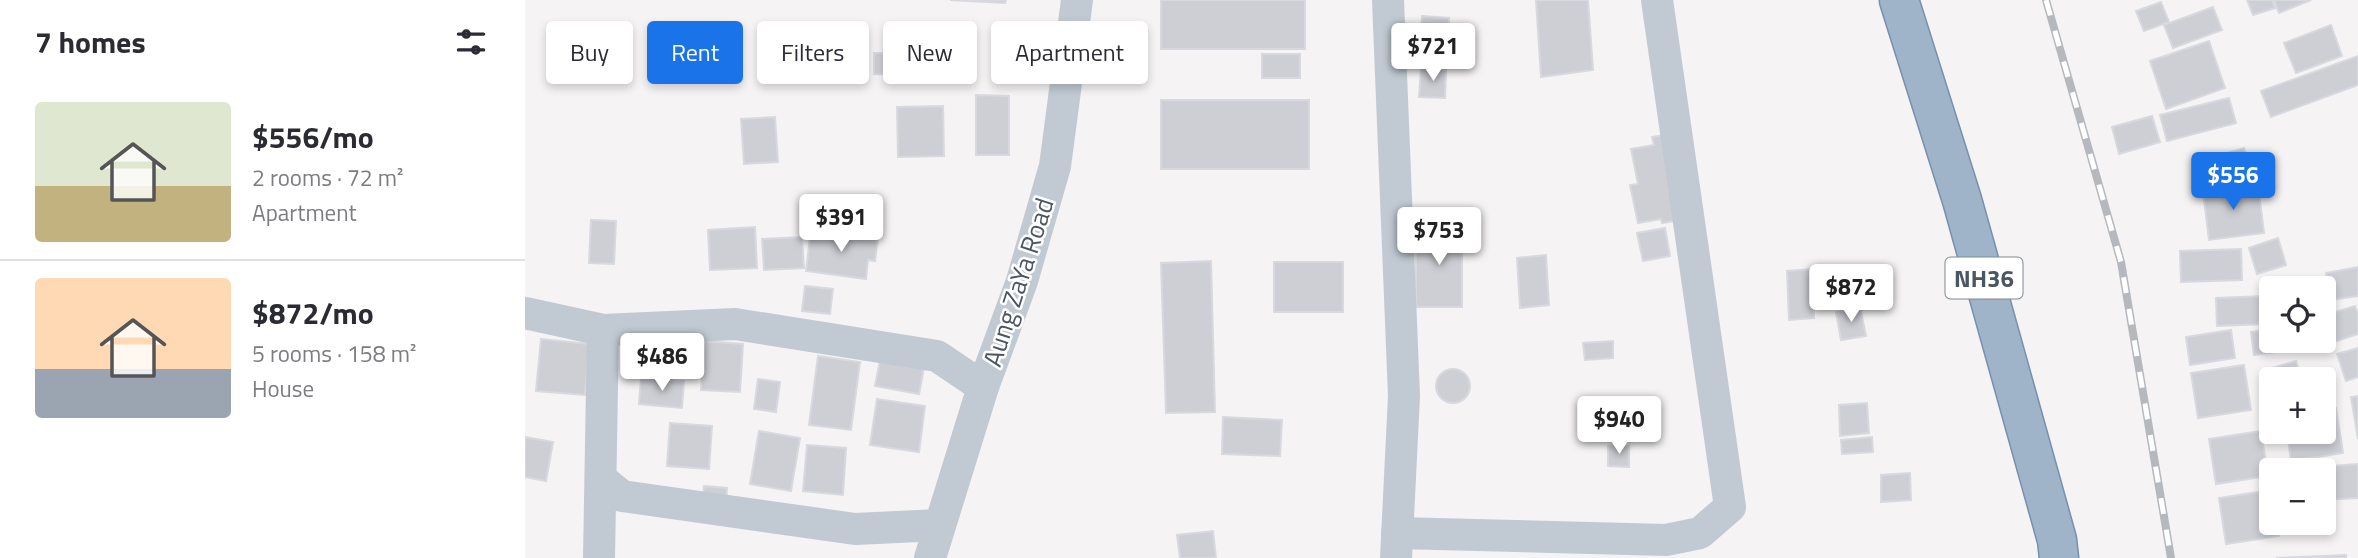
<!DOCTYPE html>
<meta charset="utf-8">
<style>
:root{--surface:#fff;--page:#f7f7f7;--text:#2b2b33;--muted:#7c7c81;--line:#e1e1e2;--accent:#1a73e8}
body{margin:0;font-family:"Titillium Web",sans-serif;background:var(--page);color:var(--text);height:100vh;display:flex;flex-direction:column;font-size:26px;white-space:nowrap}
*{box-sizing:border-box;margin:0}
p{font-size:23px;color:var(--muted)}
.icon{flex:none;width:38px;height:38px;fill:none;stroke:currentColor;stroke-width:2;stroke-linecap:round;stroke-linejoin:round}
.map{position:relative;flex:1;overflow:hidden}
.panel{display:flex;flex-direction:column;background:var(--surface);width:525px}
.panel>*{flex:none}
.guide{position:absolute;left:21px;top:21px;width:665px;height:63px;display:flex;gap:14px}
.controls{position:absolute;left:1734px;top:276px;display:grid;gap:14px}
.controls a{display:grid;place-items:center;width:77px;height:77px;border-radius:7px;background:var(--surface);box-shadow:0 4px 10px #0003;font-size:35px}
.price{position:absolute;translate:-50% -60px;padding:0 16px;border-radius:7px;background:#fff;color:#222;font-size:23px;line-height:46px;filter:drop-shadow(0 2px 4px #0008)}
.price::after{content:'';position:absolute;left:50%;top:42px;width:21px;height:16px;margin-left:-10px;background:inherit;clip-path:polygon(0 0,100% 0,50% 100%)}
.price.selected{background:var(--accent);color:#fff}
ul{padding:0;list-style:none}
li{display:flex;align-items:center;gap:21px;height:175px;padding:0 35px}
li+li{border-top:2px solid var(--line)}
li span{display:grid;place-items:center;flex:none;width:196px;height:140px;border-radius:7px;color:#555}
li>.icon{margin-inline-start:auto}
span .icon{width:84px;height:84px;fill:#fffc;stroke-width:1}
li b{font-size:30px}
h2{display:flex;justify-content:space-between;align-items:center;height:84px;padding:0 35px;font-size:30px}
.tag{padding:0 24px;border-radius:7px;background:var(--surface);box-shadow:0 4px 10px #0003;font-size:24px;line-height:63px}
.tag.selected{background:var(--accent);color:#fff}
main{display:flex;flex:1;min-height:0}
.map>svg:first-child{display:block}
.building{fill:#cdcfd5;stroke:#d7d9de;stroke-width:2}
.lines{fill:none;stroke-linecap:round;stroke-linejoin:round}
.trunk-casing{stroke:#7690ad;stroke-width:41}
.minor{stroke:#c1cad2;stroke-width:32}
.trunk{stroke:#9fb4c9;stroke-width:38}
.rail-casing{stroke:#b5b8bd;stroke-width:8}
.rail{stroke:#fff;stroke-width:5;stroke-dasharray:16;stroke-linecap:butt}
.labels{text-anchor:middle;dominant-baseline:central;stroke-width:5;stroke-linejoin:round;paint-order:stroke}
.shield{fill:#fff;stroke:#808990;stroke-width:2}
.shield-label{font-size:24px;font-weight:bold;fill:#4a5661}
.street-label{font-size:26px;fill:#4a5661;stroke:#fff}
</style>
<main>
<section class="panel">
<h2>7 homes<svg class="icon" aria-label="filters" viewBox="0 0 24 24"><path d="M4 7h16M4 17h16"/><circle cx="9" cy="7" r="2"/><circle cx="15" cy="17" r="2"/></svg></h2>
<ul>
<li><span style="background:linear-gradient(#dfe7d0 60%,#c2b280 0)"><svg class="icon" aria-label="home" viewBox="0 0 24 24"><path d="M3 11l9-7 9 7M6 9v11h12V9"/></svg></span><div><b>$556/mo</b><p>2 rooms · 72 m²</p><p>Apartment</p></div></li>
<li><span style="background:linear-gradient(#ffd9b3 65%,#9aa5b1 0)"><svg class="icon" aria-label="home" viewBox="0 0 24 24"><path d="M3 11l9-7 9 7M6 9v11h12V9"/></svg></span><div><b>$872/mo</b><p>5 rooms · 158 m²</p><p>House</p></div></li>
</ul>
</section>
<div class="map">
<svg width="1833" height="558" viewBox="0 0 1833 558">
<rect width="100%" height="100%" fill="#f5f3f3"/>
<!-- building -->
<g class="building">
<polygon points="425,0 481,0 480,3"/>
<rect x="636" y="0" width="144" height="49"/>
<polygon points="1011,0 1063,0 1068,70 1016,77"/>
<polygon points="1722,0 1747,0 1750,8 1728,15"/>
<polygon points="1749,0 1786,0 1754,13"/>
<polygon points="1636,2 1644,22 1619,31 1611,11"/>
<polygon points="1688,7 1697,30 1648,48 1639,25"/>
<polygon points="897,16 924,18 921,68 894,67"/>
<polygon points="1806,25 1817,56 1771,73 1759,43"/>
<polygon points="1684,41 1700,88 1641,109 1625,61"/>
<polygon points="349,53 367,53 368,75 349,74"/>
<rect x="737" y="54" width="38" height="24"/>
<polygon points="1833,56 1833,85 1746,117 1736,91"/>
<polygon points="896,68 921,70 920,98 894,97"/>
<polygon points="451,95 484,96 484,155 451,155"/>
<polygon points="1704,98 1711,123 1642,141 1635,115"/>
<rect x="636" y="100" width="148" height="69"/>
<polygon points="418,106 419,156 373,157 372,107"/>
<polygon points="1627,116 1635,142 1594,154 1587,127"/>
<polygon points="250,117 253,162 219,164 216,119"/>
<polygon points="1146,134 1156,220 1137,223 1136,219 1113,223 1105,185 1113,184 1106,149 1129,145 1127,137"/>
<polygon points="1719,148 1727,175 1697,184 1689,157"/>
<polygon points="1733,184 1739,233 1684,240 1678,191"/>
<polygon points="66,220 91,221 89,264 64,263"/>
<polygon points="230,227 232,268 185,270 183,230"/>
<rect x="891" y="227" width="46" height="80"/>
<polygon points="1140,228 1145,256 1118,261 1112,233"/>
<polygon points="286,229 353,238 350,261 343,260 341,279 281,271"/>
<polygon points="277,237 279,268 239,270 237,239"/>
<polygon points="1753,238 1761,265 1732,274 1724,248"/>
<polygon points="1716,249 1717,280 1656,282 1655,251"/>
<polygon points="1021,255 1024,305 995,308 992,258"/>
<polygon points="686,261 690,412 641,413 636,263"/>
<rect x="749" y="262" width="69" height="50"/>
<polygon points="1833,267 1833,296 1805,300 1801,273"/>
<polygon points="1287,269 1289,318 1264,320 1262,271"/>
<polygon points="280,286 308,289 305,314 277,311"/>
<polygon points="1740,296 1741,324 1692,326 1691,298"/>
<polygon points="1830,306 1833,314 1833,334 1809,342 1801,315"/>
<polygon points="1335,307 1341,336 1316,340 1311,312"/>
<polygon points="1746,329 1746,341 1763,341 1764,350 1729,355 1726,332"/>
<polygon points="1706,330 1710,358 1665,365 1661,337"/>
<polygon points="16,339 64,344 60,395 11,391"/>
<polygon points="171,341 171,367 125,367 124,342"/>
<polygon points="179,341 218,344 215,392 176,390"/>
<polygon points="1088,341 1088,358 1060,360 1058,343"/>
<polygon points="1833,348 1833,377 1821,381 1812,354"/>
<polygon points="356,355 400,363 394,394 350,386"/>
<polygon points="293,356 335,362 326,430 284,425"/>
<polygon points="1771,361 1777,380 1746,380 1746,387 1741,370"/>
<polygon points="1719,365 1726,410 1673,418 1666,373"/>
<circle cx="928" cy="386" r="17"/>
<polygon points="116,378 159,381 157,408 114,404"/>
<polygon points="233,379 255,382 251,412 229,409"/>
<polygon points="1833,396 1833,439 1826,397"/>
<polygon points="352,399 400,406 394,452 345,445"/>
<polygon points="1342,403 1344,433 1315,436 1314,405"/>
<polygon points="1811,408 1818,453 1766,461 1762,432 1799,432 1799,409"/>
<polygon points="698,417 757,420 755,456 697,454"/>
<polygon points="145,423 187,426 184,469 142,466"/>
<polygon points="234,431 275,438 266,491 225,484"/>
<polygon points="1736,431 1743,476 1691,484 1684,439"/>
<polygon points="0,437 28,442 21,481 0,477"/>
<polygon points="1347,437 1348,452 1317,454 1316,440"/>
<polygon points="282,445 321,448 318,495 278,491"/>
<polygon points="1083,446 1104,446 1104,467 1083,466"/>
<polygon points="1833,464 1833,498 1799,500 1799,471 1781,471 1781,468"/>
<polygon points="1385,473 1386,500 1356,502 1356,475"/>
<polygon points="179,486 202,488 201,505 177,503"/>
<polygon points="1746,490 1746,523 1752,523 1754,536 1701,544 1694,498"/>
<polygon points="688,531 691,558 655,558 652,535"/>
<polygon points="1821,555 1821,558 1751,558"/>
</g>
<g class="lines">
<!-- trunk casing -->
<g class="trunk-casing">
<polyline id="trunk" points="1374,0 1437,200 1532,540 1534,558"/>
</g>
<!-- minor -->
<g class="minor">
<polyline points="863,0 879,396 871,558"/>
<polyline points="0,313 78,330 210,324 412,356 458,387"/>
<polyline points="76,479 97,496 330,529 415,525"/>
<polyline points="872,533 1141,540 1175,533 1205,507 1132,0"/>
<polyline points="74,558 78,330"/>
<polyline points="405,558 458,387 497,281 530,166 552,0"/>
</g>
<!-- trunk -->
<use href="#trunk" class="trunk"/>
<!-- rail casing -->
<g class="rail-casing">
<polyline id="rail" points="1521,0 1596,262 1646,558"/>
</g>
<!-- rail -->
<use href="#rail" class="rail"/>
</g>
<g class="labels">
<!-- shield labels -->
<rect class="shield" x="1420.5" y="257.5" width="77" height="41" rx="5"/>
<g class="shield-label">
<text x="1459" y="278">NH36</text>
</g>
<!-- street labels -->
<g class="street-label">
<text transform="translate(493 282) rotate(-72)">Aung ZaYa Road</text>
</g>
</g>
</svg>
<div class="controls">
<a><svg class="icon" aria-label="locate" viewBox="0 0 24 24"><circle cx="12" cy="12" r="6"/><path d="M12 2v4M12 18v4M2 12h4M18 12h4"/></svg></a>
<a>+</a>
<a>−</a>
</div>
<b class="price" style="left:908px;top:83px">$721</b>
<b class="price selected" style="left:1708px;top:212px">$556</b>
<b class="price" style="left:316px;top:254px">$391</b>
<b class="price" style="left:914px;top:267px">$753</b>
<b class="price" style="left:1326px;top:324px">$872</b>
<b class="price" style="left:137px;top:393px">$486</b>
<b class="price" style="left:1094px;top:456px">$940</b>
<div class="guide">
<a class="tag">Buy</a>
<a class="tag selected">Rent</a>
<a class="tag">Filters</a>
<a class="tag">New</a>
<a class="tag">Apartment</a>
</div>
</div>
</main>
